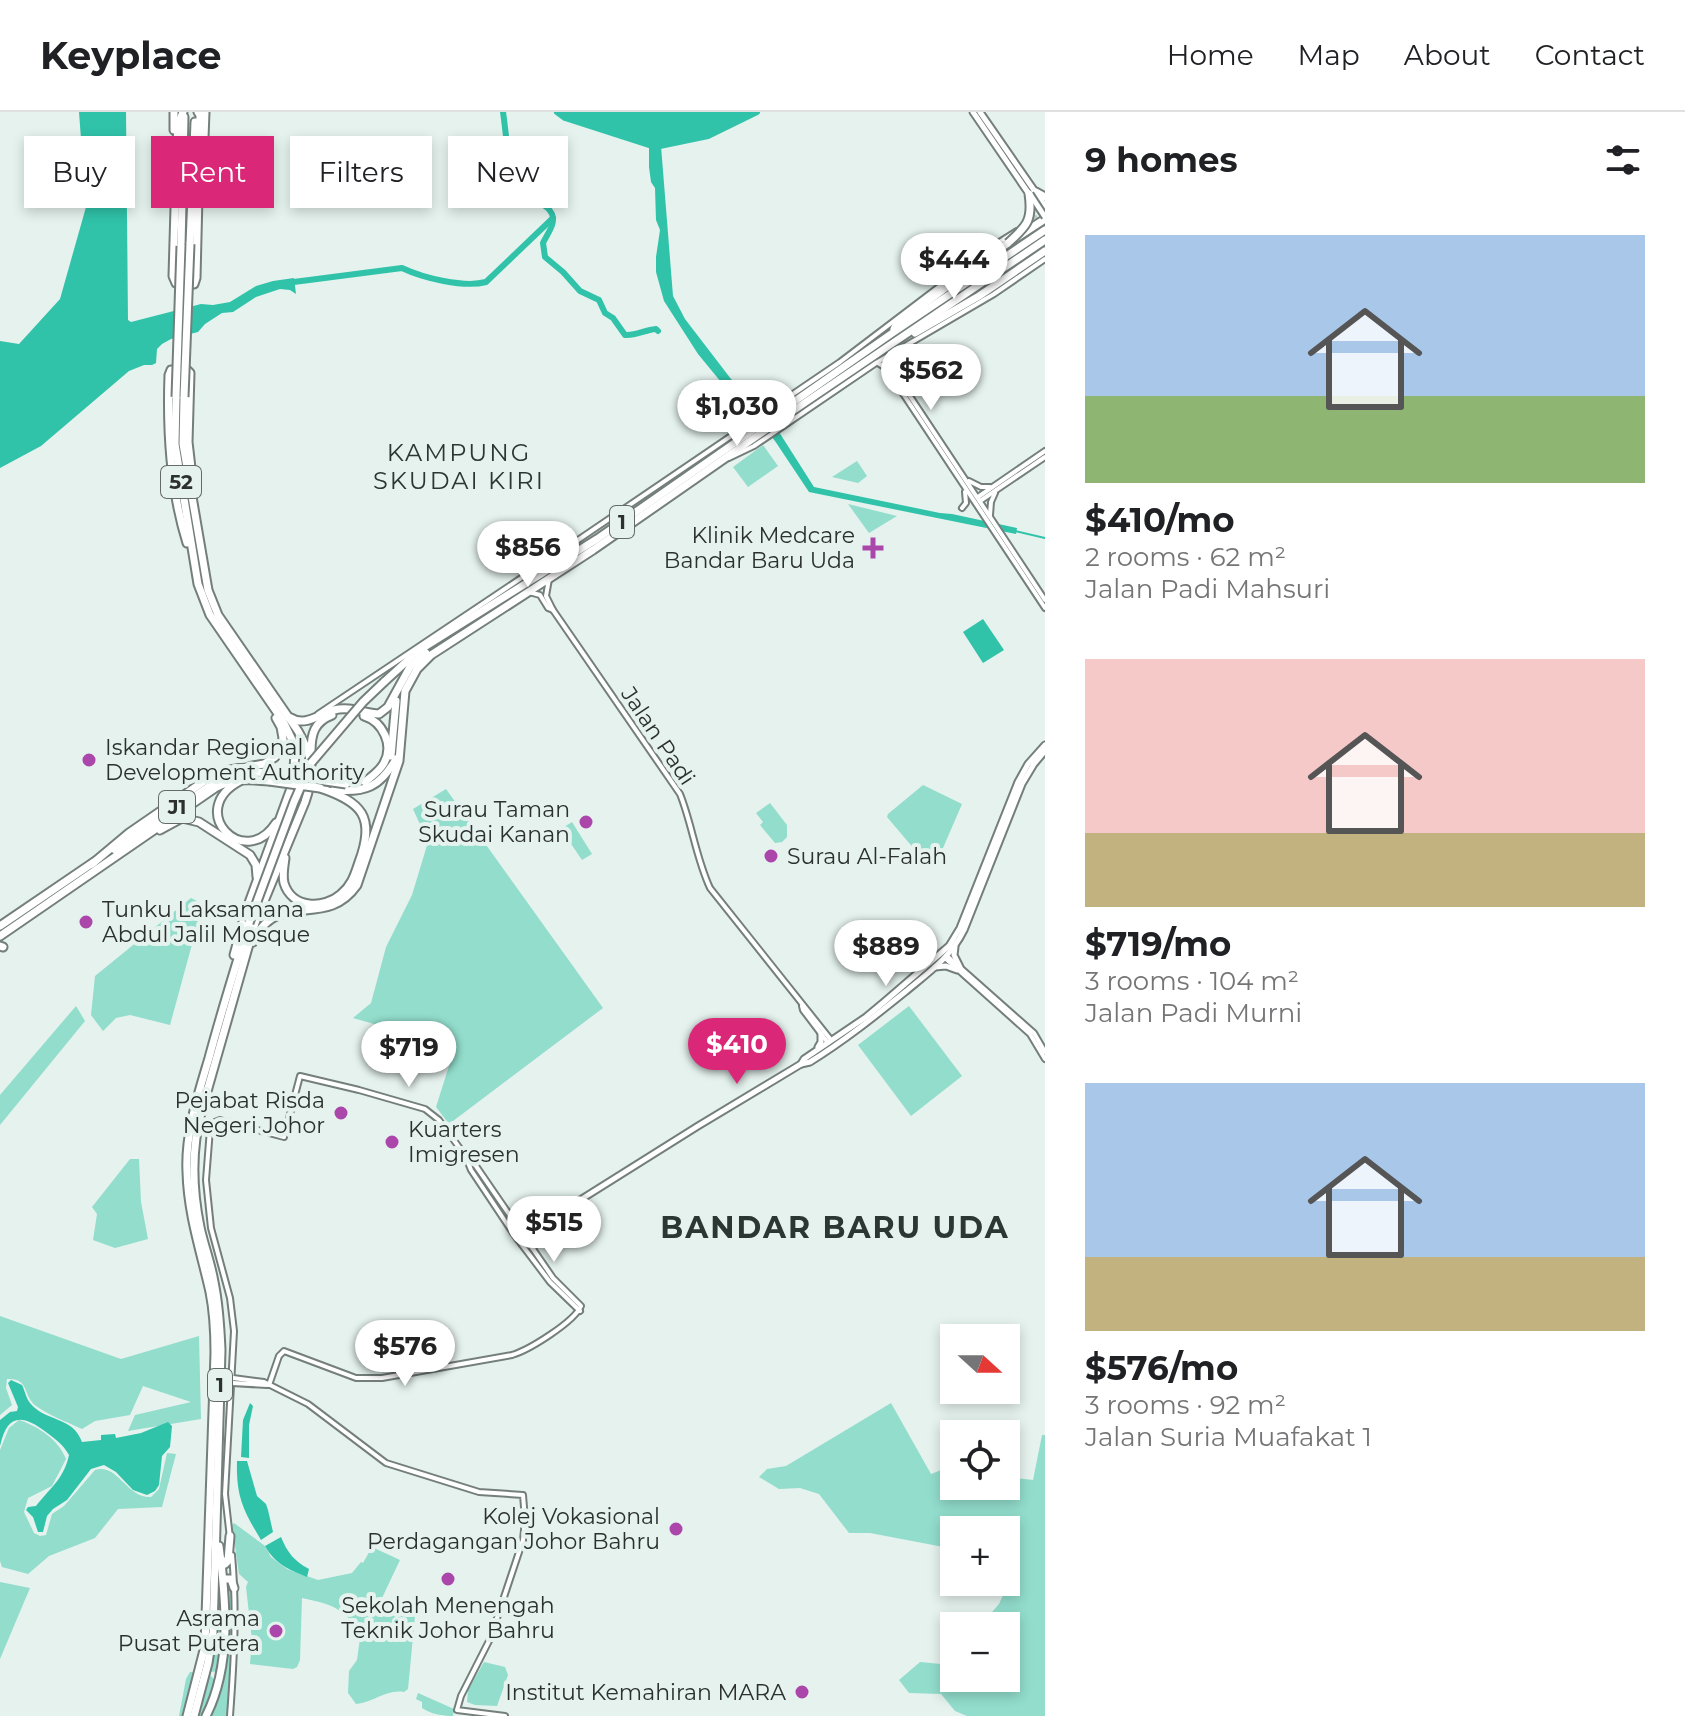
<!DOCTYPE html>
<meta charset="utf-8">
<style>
:root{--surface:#fff;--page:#f6f6f6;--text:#202124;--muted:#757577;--line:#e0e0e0;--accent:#db2777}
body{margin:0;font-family:Montserrat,sans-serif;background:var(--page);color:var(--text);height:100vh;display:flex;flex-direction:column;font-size:30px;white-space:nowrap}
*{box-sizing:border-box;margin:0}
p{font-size:26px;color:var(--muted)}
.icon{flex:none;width:44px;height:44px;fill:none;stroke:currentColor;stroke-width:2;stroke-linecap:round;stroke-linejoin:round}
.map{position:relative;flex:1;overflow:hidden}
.panel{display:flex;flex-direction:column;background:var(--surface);width:640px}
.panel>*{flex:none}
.hud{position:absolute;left:24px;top:24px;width:760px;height:72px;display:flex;gap:16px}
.needle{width:52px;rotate:111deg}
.buttons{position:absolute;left:940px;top:1212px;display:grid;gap:16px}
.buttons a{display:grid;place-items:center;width:80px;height:80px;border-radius:0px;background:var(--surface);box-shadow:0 4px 12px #0003;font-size:40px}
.price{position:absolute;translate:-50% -68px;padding:0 18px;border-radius:28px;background:#fff;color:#222;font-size:26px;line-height:52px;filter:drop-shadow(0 2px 4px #0008)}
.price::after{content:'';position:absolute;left:50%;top:48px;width:24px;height:18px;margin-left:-12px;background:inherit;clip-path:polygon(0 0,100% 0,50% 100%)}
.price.current{background:var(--accent);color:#fff}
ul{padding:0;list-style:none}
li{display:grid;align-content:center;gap:16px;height:424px;padding:0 40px}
li span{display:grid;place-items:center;height:248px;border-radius:0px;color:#555}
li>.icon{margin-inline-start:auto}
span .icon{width:144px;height:144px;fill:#fffc;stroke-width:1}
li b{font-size:34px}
h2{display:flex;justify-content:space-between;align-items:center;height:96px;padding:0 40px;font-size:34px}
.chip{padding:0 28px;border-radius:0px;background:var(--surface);box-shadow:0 4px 12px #0003;font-size:28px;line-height:72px}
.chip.current{background:var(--accent);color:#fff}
header{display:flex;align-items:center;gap:48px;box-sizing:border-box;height:112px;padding:0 40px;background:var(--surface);border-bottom:2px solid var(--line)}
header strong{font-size:38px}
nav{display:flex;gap:44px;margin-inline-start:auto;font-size:28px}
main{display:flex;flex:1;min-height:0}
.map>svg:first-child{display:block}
.green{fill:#92ddcc}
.water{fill:#30c3a9}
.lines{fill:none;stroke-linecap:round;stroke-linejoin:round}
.stream{stroke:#30c3a9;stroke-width:2}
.river{stroke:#30c3a9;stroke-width:6}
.minor-tunnel{stroke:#c0cbc8;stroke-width:4;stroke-dasharray:4 2;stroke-linecap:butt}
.minor-casing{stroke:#747f7c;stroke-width:8}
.major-casing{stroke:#747f7c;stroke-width:9}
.highway-casing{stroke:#747f7c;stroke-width:11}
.minor{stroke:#fff;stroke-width:4}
.major{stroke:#fff;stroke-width:5}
.highway{stroke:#fff;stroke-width:7}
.major-bridge-casing{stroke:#747f7c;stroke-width:9;stroke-linecap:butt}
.highway-bridge-casing{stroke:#747f7c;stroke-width:11;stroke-linecap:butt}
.major-bridge{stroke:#fff;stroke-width:5}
.highway-bridge{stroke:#fff;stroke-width:7}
.poi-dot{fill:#ab46aa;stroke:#e5f2ee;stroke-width:3}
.labels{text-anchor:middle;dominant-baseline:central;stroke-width:8;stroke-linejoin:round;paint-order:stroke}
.shield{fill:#e5f2ee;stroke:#646b69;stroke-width:2}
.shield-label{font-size:20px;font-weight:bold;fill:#2c3130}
.poi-label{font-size:22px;fill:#2c3130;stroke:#e5f2ee;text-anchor:end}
.street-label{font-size:22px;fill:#2c3130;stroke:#e5f2ee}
.neighbourhood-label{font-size:24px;letter-spacing:2px;fill:#2c3633;stroke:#e5f2ee}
.district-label{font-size:30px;font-weight:bold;letter-spacing:2px;fill:#2c3633;stroke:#e5f2ee}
</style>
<header>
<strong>Keyplace</strong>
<nav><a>Home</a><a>Map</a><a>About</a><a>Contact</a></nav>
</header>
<main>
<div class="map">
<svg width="1045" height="1604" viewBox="0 0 1045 1604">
<rect width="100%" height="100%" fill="#e5f2ee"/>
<!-- green -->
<g class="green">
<polygon points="763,333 778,354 748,375 733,355"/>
<polygon points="857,349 867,364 858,371 832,365"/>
<polygon points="848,392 897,404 869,421"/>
<polygon points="923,673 962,692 943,736 933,745 929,740 921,745 887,705 888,702"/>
<polygon points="446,677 603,896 449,1012 436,995 455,935 353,906 371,891 386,835 412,783 428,730 413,697"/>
<polygon points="770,691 787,713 787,725 782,730 775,731 760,713 763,710 756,701"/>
<polygon points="572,710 592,742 582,748 561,717"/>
<polygon points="191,786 203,792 170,913 130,903 116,906 103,919 91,903 95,864"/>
<polygon points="76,894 85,909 0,1013 0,983"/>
<polygon points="909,894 962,964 911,1004 858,933"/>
<polygon points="130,1047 139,1047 141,1090 148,1127 115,1136 93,1128 97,1102 92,1095"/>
<path d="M0,1204L121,1247L199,1224L201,1307L128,1319L135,1303L191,1290L143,1274L130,1303L95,1309L82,1317C67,1310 50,1304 36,1294C22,1283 30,1266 7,1267L6,1276L12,1293L0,1303Z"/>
<polygon points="891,1291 931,1362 954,1353 954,1374 1006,1374 1006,1365 1033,1368 1042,1323 1045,1323 1045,1604 967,1604 955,1599 941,1582 909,1581 899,1568 920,1550 941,1552 954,1542 954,1566 1006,1566 1006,1514 980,1514 999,1492 1007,1474 1006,1418 954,1418 954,1437 870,1421 849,1421 819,1382 800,1376 779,1377 759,1365 767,1357 786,1354"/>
<path d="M19,1308C39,1315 58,1327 66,1347L52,1374L28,1386L24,1400L34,1421L40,1424L46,1423L52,1402L64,1394L95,1358C118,1351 127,1387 151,1385L159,1377L167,1341L176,1342L162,1395L118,1397L95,1426L49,1444L28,1462L2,1455L0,1449V1338L9,1316Z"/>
<path d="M234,1411L265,1434L271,1445L287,1457L318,1468L352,1461L361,1450L363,1451L372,1435L400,1448L382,1486L415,1504L408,1577L404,1580C386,1577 375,1590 356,1592L348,1581L349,1559L357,1548L361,1519C338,1494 334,1493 302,1486L300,1548L297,1555L293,1557L250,1552L252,1528L246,1475L248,1470L239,1462L232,1413Z"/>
<path d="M218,1438C224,1478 225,1519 218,1559L211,1560L210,1563L216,1569L204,1604H195L209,1556Z"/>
<polygon points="0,1470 30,1476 0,1547"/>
<path d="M229,1470C240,1514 232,1560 228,1604H207L225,1532Z"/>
<polygon points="484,1550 505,1555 508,1563 497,1594 475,1593 467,1590 468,1578"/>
<polygon points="190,1560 196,1560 184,1604 179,1604 186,1567"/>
<path d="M418,1581L454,1597L453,1604C442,1604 431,1602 422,1596V1590L416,1587Z"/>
</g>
<!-- water -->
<g class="water">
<polygon points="79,0 126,0 128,208 131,210 201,192 213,193 230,190 256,174 273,169 294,166 296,182 290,178 280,177 256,185 233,200 222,201 205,212 198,220 171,227 162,232 157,237 156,251 152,253 144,253 129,259 41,334 0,356 0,229 19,232 60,187 86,95"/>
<polygon points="557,0 757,0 708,24 661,34 673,184 685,207 731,267 760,290 814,375 940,401 952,402 1017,416 1016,422 809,380 775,329 750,297 730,281 698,242 664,189 656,160 656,145 660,118 656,108 655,76 651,70 649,55 649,34 565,6"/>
<polygon points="983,507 1004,538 983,551 963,520"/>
<path d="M11,1268L22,1273C25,1279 26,1286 30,1291C45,1310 73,1304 82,1330L101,1328V1323L115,1322L116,1326L141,1321L168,1310L172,1314L170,1335L162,1344L159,1373L155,1379L147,1383L133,1378L116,1360L104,1353L91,1357L67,1388L53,1397L47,1404L43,1420H38L33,1405L26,1398L28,1395L36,1394C50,1376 64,1367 69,1343C63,1332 55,1327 46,1320C21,1301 7,1303 0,1334V1308L10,1300L17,1299L18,1295L8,1271Z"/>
<polygon points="250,1291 253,1294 249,1313 249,1346 241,1345 243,1308"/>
<path d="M237,1349H247L257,1384L266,1392L268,1398L273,1420L261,1428C243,1398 236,1384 237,1349Z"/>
<path d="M281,1425C287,1440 294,1449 309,1457L307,1465C288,1457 275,1452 265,1434Z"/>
</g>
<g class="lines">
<!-- stream -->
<polyline class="stream" points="1015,419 1045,426"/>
<!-- river -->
<g class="river">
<path d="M503,0C507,26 507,64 527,83C535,90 548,92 552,102C556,112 547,122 543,131L545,145L563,160L580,179L599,188L605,201L613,206L625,223C636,224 644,218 656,217L658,219"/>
<polyline points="557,0 565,6 655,35 708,24 757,0"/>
<path d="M286,171L402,156C423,166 464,176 486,170L553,106"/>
</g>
<!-- minor-tunnel -->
<polyline class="minor-tunnel" points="1029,110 1045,98"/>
<!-- minor casing -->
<g class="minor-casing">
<g id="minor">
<polyline points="895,241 893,254 896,263 1045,488"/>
<polyline points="878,251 886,256 1045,496"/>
<polyline points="729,346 754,334 876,251 994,182 1045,147"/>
<polyline points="969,369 981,375 990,375"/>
<polyline points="978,385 1045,339"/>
<polyline points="980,389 1045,345"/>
<polyline points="962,396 966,391 965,380"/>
<polyline points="990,403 991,390 995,381"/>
<polyline points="549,467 546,484 553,498"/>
<path d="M529,480L540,483L548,496L553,498L680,682C692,712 696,746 710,776L831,928"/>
<polyline points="318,602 578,428 840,250 990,136 1017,119"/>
<polyline points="947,844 1034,921 1045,940"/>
<polyline points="945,846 1030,922 1045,947"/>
<polyline points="802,894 803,898 828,931"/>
<polyline points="467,1048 471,1058 513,1121 550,1170 580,1199"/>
<polyline points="233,1266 264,1270 308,1292 386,1351 479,1380 523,1383 525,1408 523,1428 490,1527 461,1584 457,1598 505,1604"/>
<polyline points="232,1271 267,1273"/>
<path d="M230,1426L225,1382L234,1219L230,1186L211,1116L206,1068L210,1017L215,1010L220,1008L284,1025L300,964L359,978L425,997L439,1008L467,1046L476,1054L553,1166L581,1194C574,1210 529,1238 512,1243L382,1266H356L284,1239L279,1244L269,1273"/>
<path d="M230,1604C234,1550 237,1497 232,1443"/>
</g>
</g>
<!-- major casing -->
<g class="major-casing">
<g id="major">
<polyline points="973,0 1029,82"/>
<polyline points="980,0 1045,94"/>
<polyline points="955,835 954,843 960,855"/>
<polyline points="935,855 946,854 957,858"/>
<polyline points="818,935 821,930 821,922"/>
<path d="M801,952L810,950C844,929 874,905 905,880C928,861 951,845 964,818L1022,672L1034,652L1045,639"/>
<polyline points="515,1113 532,1117"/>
<polyline points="518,1127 698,1014 801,952 804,947 866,905 884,890 949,834 960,816 1018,670 1028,652 1045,633"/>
<polyline points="522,1132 542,1115"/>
<polyline points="533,1136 535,1122"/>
</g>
</g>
<!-- highway casing -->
<g class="highway-casing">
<g id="highway">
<polyline points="183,0 179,10 177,27 173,164 176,171 194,172 196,166 200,3 198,0"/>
<polyline points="174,18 174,0"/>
<polyline points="204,26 205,0"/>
<polyline points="1036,80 1045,85"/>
<polyline points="190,132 195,10"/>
<polyline points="181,134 184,5"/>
<polyline points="894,217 896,213 987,145 1045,107"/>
<polyline points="915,221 979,184 1045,139"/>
<polyline points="176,285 175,332 198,472 210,503 283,609 293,630 295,642 293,671 246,799 234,843"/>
<path d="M184,285L183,332L208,478L218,503L298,619C313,645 315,661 305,690L255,811L202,997C191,1036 192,1076 200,1115C204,1134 211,1151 214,1170C219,1193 220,1215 221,1238L213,1520L208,1551L194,1604"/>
<path d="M187,431C170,377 167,319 169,263L171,258H187L190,261L188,330L191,356"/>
<polyline points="384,570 418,539 597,427 891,222 1045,118"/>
<path d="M364,604C383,610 394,633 384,651C380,659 372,664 365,670"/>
<path d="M291,606C305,615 319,602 334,598C350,594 363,601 379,602L388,595L410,555L426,541"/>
<path d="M311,640C311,622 314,610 332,603"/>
<polyline points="391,644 396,589"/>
<path d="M240,669C185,698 244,760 276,711"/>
<path d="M334,678C365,681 380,675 396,647"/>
<polyline points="160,718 182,706 199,710 250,743 256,753 257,765"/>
<path d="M115,738L219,668C236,660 252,659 270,661"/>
<path d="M285,746C284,754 282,763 284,771C292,797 324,797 341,782C352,773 355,762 359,750C376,705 362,690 320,676"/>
<polyline points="92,752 129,721 203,670 230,658 264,652 275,645 281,635 283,626 281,615 276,606"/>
<polyline points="0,814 94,750"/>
<path d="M0,824L215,676C233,666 249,667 269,669"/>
<path d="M253,830C256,824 259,818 264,813C291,785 329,813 357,773L399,649L405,579L417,557L431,543L593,438L800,294L1045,128"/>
<polyline points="0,834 3,835"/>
<polyline points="221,1447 225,1452 228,1449 230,1424"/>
<polyline points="226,1467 231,1467 234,1476"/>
<path d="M187,1604L205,1534L215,1241C215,1221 214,1200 210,1180C201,1140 188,1102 187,1060C185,1022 198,983 209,946C221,901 235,856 249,811"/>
<path d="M206,1604C232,1553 226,1489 219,1434"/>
</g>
</g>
<!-- minor -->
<use href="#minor" class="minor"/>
<!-- major -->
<use href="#major" class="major"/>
<!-- highway -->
<use href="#highway" class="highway"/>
<!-- major-bridge casing -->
<g class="major-bridge-casing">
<polyline id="major-bridge" points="1030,82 1045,105"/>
</g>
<!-- highway-bridge casing -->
<g class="highway-bridge-casing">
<g id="highway-bridge">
<path d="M1008,131C1027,114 1033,108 1029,82"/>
<polyline points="176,285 181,134"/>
<polyline points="184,285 190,132"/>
<polyline points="270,661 346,672"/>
<polyline points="269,669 320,676"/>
<polyline points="249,811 294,690 311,651 363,590 384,570"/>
</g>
</g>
<!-- major-bridge -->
<use href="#major-bridge" class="major-bridge"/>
<!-- highway-bridge -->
<use href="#highway-bridge" class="highway-bridge"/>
</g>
<!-- markers -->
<g class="poi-dot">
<path d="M869 424h8v8h8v8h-8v8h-8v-8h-8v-8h8z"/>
<circle cx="89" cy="648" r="8"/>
<circle cx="586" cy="710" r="8"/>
<circle cx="771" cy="744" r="8"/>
<circle cx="86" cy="810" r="8"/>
<circle cx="341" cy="1001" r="8"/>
<circle cx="392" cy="1030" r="8"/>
<circle cx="676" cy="1417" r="8"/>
<circle cx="448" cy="1467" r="8"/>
<circle cx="276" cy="1519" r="8"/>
<circle cx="802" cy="1580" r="8"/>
</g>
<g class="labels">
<!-- shield labels -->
<g class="shield">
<rect x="161" y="354" width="40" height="32" rx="6"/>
<rect x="610" y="394" width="24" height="32" rx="6"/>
<rect x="159" y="679" width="36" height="32" rx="6"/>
<rect x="208" y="1257" width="24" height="32" rx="6"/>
</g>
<g class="shield-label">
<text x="181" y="370">52</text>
<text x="622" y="410">1</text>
<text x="177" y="695">J1</text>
<text x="220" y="1273">1</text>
</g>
<!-- poi labels -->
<g class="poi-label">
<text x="855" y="423">Klinik Medcare<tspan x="855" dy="25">Bandar Baru Uda</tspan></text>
<text x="105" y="635" text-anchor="start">Iskandar Regional<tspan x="105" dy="25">Development Authority</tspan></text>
<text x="570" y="697">Surau Taman<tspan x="570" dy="25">Skudai Kanan</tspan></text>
<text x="787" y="744" text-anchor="start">Surau Al-Falah</text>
<text x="102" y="797" text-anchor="start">Tunku Laksamana<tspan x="102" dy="25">Abdul Jalil Mosque</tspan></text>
<text x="325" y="988">Pejabat Risda<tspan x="325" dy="25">Negeri Johor</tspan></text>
<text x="408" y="1017" text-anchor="start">Kuarters<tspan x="408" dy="25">Imigresen</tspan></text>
<text x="660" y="1404">Kolej Vokasional<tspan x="660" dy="25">Perdagangan Johor Bahru</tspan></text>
<text x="448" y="1493" text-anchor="middle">Sekolah Menengah<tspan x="448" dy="25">Teknik Johor Bahru</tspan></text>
<text x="260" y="1506">Asrama<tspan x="260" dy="25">Pusat Putera</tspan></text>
<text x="786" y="1580">Institut Kemahiran MARA</text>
</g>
<!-- street labels -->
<g class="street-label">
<text transform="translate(658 624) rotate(56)">Jalan Padi</text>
</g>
<!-- neighbourhood labels -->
<g class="neighbourhood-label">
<text x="459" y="340">KAMPUNG<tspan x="459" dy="28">SKUDAI KIRI</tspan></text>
</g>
<!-- district labels -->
<g class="district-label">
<text x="835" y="1115">BANDAR BARU UDA</text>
</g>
</g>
</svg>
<div class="buttons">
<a><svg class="needle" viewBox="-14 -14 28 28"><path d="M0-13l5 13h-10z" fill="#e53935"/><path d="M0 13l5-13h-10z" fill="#757577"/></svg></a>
<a><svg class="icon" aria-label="locate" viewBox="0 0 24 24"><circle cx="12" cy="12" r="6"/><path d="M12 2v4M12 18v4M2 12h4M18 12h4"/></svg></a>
<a>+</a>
<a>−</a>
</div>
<b class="price" style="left:954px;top:189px">$444</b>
<b class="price" style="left:931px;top:300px">$562</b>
<b class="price" style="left:737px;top:336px">$1,030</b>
<b class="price" style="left:528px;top:477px">$856</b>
<b class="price" style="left:886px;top:876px">$889</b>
<b class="price current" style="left:737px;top:974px">$410</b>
<b class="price" style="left:409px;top:977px">$719</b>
<b class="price" style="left:554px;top:1152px">$515</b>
<b class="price" style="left:405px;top:1276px">$576</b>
<div class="hud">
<a class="chip">Buy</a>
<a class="chip current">Rent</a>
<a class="chip">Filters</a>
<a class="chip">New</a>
</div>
</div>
<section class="panel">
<h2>9 homes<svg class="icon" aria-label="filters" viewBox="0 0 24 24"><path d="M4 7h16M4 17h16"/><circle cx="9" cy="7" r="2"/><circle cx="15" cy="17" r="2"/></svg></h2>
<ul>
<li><span style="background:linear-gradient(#a9c7e8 65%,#8fb573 0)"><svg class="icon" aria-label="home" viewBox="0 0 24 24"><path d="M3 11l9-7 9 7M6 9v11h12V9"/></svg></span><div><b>$410/mo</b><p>2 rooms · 62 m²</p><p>Jalan Padi Mahsuri</p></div></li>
<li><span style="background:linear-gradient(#f6c9c9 70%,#c2b280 0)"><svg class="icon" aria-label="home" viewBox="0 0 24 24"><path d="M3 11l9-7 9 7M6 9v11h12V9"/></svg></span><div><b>$719/mo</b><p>3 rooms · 104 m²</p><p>Jalan Padi Murni</p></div></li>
<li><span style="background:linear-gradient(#a9c7e8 70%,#c2b280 0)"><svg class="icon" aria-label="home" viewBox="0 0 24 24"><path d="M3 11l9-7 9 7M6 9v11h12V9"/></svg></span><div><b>$576/mo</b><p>3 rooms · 92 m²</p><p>Jalan Suria Muafakat 1</p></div></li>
</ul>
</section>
</main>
